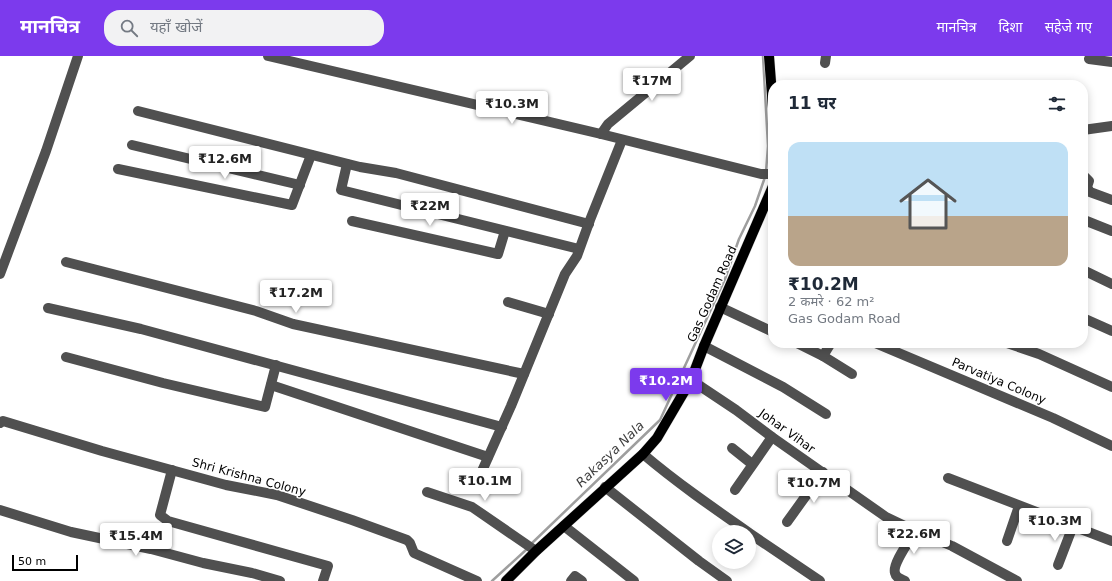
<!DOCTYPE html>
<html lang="hi">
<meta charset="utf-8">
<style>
:root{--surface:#fff;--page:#f2f2f3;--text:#1f2937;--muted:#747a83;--accent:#7c3aed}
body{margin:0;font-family:"DejaVu Sans","Noto Sans Devanagari",sans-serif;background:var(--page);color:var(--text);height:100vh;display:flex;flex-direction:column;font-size:15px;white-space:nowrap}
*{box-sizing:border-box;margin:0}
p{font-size:13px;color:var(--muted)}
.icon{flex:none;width:22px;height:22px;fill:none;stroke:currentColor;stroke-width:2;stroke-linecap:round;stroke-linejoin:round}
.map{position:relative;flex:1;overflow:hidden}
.details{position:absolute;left:768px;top:24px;width:320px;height:268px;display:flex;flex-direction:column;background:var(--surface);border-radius:16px;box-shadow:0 2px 10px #0003}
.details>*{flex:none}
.controls{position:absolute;left:712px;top:469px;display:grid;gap:8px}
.controls a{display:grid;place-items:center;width:44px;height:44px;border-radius:50%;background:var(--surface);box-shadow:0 2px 10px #0003;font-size:20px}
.scale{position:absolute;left:12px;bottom:10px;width:66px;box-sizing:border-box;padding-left:4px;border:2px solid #000;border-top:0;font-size:11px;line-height:14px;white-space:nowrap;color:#000;-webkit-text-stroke:3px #fff;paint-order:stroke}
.price{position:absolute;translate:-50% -34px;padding:0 9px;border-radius:4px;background:#fff;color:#222;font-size:13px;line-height:26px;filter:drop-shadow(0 1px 2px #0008)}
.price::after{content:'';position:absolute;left:50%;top:24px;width:12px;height:9px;margin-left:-6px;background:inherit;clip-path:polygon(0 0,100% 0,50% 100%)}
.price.active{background:var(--accent);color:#fff}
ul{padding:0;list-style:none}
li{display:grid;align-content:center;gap:8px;height:212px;padding:0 20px}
li span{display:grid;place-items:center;height:124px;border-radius:12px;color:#555}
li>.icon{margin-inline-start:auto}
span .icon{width:72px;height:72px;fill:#fffc;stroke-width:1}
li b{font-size:17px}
h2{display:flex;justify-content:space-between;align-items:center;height:48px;padding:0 20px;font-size:17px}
header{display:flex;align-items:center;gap:24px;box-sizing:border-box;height:56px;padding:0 20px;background:var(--accent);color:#fff}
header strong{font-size:19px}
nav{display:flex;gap:22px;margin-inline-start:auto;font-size:14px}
.search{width:280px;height:36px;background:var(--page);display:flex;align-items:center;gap:10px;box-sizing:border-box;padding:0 14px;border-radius:16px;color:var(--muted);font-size:15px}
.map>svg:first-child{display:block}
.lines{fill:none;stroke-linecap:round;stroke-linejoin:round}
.stream{stroke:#9e9e9e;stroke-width:2.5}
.major-casing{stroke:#dbdbdb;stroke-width:11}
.minor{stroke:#505050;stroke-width:10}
.major{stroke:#000;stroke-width:10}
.labels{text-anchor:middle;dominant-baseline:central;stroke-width:3;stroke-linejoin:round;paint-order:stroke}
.street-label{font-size:12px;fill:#000;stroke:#fff}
.water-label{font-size:13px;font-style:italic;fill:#3f3f3f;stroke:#fff}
</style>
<header>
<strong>मानचित्र</strong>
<div class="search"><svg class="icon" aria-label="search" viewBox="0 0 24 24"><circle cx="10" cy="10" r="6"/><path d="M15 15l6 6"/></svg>यहाँ खोजें</div>
<nav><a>मानचित्र</a><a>दिशा</a><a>सहेजे गए</a></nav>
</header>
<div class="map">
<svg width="1112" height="525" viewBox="0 0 1112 525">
<rect width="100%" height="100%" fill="#fff"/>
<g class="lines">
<!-- stream -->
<g class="stream">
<polyline points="763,0 768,90 766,116"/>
<polyline points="530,489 660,364 725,223 739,183 755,150 765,121"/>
<polyline points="492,525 527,493"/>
</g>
<!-- major casing -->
<g class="major-casing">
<g id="major">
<polyline points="769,0 773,52"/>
<polyline points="506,525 536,495 643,398 657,382 691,324 704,290 773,130"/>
</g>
</g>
<!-- minor -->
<g class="minor">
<polyline points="268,0 601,78 761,118 773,118"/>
<polyline points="1089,3 1112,6"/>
<polyline points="825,7 826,0"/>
<polyline points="138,55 360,111 396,117 589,168"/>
<polyline points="1083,74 1112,70"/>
<polyline points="601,78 608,68 690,0"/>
<polyline points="132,89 300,129"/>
<polyline points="347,108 341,134 579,193"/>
<polyline points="118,113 292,149 311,99"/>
<polyline points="1083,119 1089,125 1087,131 1090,136 1112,144"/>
<polyline points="1084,164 1112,175"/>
<polyline points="352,165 498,198 505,175"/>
<polyline points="66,206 256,255 293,268 524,318"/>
<polyline points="1083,214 1112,228"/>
<polyline points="0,218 46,95 78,0"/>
<polyline points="508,246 549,258"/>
<polyline points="720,251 773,276"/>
<polyline points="48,252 141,273 502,371"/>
<polyline points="1083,262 1112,275"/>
<polyline points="797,287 823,300 852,318"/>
<polyline points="875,287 1053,362 1112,390"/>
<polyline points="1007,287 1039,298 1112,331"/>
<polyline points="704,290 783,331 826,358"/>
<polyline points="823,300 831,287"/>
<polyline points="66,301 163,327 265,351 276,309"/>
<polyline points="691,324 736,354 772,381 886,461 911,473 952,490 1017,525"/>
<polyline points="271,329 488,401"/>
<polyline points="0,367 3,365 102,395 226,429 277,439 352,464 407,484 410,487 414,497 477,525"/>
<polyline points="732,392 752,408"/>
<path d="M643,398C676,426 712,451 748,476"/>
<polyline points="172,414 160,459 168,465 328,510 323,525"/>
<polyline points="948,422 1112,485"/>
<polyline points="478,424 511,350 565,218 577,200 590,164 622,84"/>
<polyline points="605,431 699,505 727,525"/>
<polyline points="735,434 772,381"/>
<polyline points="427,436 472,451 536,495"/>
<polyline points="0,454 71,476 151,493 203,507 252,517 280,525"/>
<polyline points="787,466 823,416"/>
<polyline points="564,470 634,525"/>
<polyline points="749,477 820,525"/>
<polyline points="1007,485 1019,450"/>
<polyline points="1058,509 1073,470"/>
<polyline points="571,525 575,520 582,525"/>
<path d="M905,525C901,523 896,522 895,517C892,508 910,484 915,475"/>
</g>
<!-- major -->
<use href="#major" class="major"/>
</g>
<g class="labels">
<!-- street labels -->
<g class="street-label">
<text transform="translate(712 238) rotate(-66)">Gas Godam Road</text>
<text transform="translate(999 325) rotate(23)">Parvatiya Colony</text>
<text transform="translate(787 375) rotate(36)">Johar Vihar</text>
<text transform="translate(249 421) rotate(15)">Shri Krishna Colony</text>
</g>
<!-- water labels -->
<g class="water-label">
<text transform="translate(610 398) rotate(-44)">Rakasya Nala</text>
</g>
</g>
</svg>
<div class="controls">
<a><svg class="icon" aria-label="layers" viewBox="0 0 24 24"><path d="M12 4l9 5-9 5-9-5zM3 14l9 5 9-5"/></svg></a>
</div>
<div class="scale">50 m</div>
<b class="price" style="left:652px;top:46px">₹17M</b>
<b class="price" style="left:512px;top:69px">₹10.3M</b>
<b class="price" style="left:225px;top:124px">₹12.6M</b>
<b class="price" style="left:430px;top:171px">₹22M</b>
<b class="price" style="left:296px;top:258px">₹17.2M</b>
<b class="price active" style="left:666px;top:346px">₹10.2M</b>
<b class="price" style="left:485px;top:446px">₹10.1M</b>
<b class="price" style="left:814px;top:448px">₹10.7M</b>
<b class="price" style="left:1055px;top:486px">₹10.3M</b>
<b class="price" style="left:914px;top:499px">₹22.6M</b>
<b class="price" style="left:136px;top:501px">₹15.4M</b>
<section class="details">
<h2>11 घर<svg class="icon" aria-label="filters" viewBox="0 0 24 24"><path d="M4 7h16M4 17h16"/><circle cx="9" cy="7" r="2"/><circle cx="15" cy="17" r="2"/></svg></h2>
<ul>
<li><span style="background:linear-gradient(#bfe0f5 60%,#b9a48a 0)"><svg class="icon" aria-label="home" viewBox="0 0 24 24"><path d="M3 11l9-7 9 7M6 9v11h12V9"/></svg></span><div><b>₹10.2M</b><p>2 कमरे · 62 m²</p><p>Gas Godam Road</p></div></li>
</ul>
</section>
</div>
